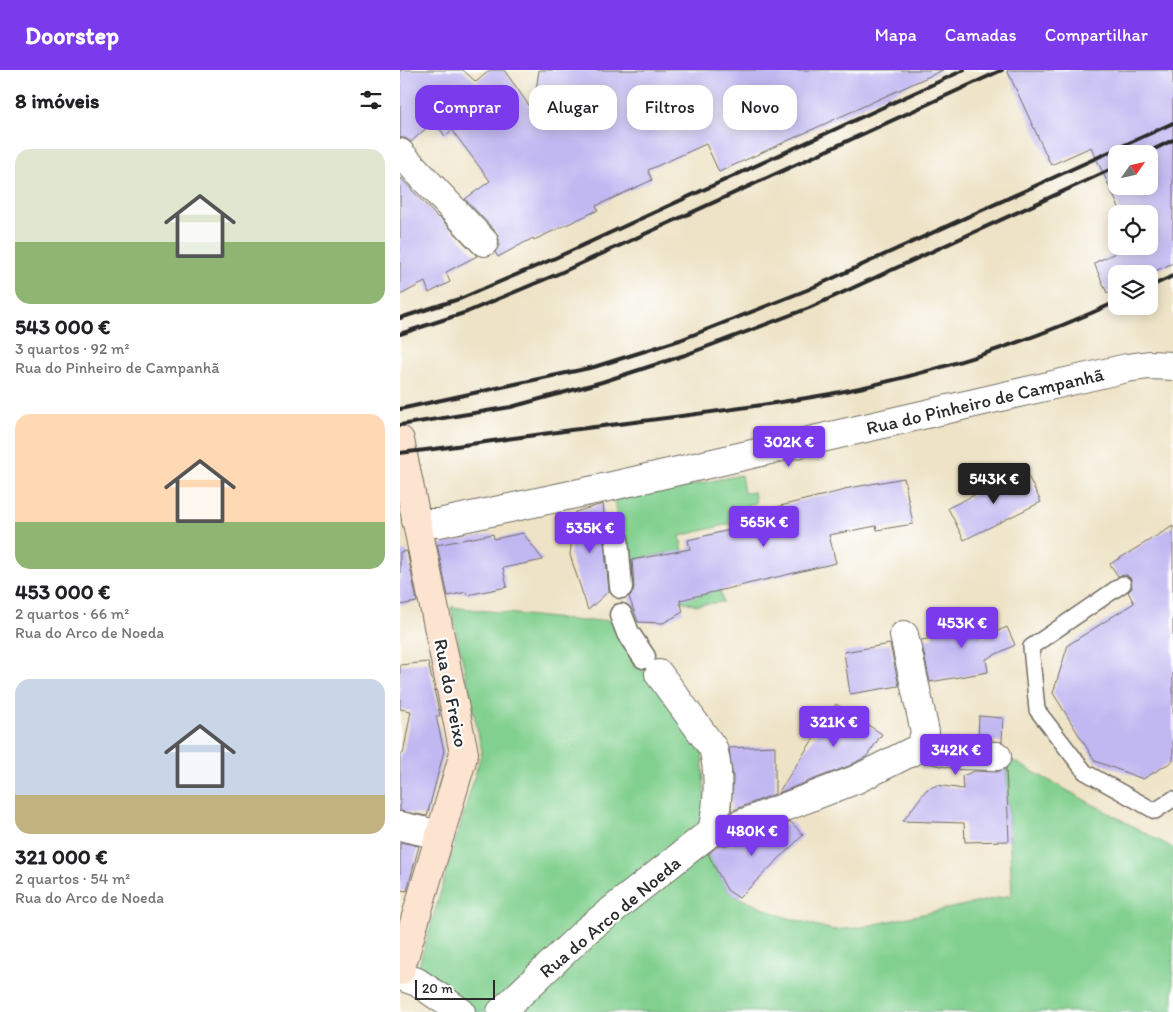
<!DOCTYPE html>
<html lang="pt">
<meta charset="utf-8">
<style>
:root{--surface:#fff;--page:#f2f2f2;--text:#202124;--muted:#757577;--accent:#7c3aed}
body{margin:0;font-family:Itim,sans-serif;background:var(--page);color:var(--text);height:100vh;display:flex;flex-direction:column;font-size:19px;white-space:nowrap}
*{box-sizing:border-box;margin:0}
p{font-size:16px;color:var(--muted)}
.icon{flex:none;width:28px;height:28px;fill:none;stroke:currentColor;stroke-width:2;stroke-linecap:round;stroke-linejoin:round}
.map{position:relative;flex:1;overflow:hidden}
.side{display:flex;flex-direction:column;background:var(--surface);width:400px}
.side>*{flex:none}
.hud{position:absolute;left:15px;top:15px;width:475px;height:45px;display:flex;gap:10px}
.needle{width:32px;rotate:56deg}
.fabs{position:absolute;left:708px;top:75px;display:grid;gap:10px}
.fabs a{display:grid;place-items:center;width:50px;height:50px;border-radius:10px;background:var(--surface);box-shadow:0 2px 12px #0003;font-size:25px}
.scale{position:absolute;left:15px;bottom:12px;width:80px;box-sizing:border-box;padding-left:5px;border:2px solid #2b2b2b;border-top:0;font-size:14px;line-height:18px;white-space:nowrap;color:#2b2b2b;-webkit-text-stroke:4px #fff;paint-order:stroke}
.price{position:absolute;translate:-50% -42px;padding:0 11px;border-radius:5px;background:var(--accent);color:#fff;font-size:16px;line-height:32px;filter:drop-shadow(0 1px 2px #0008)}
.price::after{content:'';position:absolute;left:50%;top:30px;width:15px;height:11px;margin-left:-8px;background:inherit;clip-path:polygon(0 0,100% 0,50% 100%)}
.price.on{background:#222;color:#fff}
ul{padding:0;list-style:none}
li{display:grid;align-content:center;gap:10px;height:265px;padding:0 15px}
li span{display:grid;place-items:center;height:155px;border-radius:15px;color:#555}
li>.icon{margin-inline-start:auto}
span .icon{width:90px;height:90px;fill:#fffc;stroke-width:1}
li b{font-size:21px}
h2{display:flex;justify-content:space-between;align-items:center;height:60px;padding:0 15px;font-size:21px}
.tag{padding:0 18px;border-radius:15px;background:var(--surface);box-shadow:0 2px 12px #0003;font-size:18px;line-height:45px}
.tag.on{background:var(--accent);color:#fff}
header{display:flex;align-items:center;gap:30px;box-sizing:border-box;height:70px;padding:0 25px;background:var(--accent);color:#fff}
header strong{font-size:24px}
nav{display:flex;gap:28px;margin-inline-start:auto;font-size:18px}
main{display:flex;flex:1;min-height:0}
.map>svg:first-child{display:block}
.green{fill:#82d08f;stroke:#567e5d}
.building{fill:#c1b7f1;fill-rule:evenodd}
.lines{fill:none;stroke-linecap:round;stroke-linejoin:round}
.service-casing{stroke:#6f6b61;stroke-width:18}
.pedestrian-casing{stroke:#6f6b61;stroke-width:25}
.minor-casing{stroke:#6f6b61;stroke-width:30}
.tertiary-casing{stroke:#6f6b61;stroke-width:30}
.secondary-casing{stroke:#6f6b61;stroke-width:30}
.service{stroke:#fff;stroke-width:15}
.pedestrian{stroke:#fff;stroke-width:22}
.minor{stroke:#fff;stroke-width:28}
.tertiary{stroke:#fff;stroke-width:28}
.secondary{stroke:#fde4d1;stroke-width:28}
.rail{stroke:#2b2b2b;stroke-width:4}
.labels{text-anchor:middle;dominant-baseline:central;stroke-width:4.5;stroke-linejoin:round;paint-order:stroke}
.street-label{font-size:19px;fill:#2b2b2b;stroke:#fff}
</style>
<header>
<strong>Doorstep</strong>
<nav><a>Mapa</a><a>Camadas</a><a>Compartilhar</a></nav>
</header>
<main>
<section class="side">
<h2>8 imóveis<svg class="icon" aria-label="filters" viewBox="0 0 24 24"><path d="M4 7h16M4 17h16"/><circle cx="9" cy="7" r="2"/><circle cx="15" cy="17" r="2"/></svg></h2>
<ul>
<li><span style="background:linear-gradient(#dfe7d0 60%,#8fb573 0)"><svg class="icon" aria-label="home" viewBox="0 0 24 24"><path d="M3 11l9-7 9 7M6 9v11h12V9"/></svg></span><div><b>543 000 €</b><p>3 quartos · 92 m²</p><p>Rua do Pinheiro de Campanhã</p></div></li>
<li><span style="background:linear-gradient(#ffd9b3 70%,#8fb573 0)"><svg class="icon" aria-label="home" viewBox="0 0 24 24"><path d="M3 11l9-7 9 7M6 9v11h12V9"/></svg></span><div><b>453 000 €</b><p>2 quartos · 66 m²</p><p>Rua do Arco de Noeda</p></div></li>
<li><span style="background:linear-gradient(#c9d6e8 75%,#c2b280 0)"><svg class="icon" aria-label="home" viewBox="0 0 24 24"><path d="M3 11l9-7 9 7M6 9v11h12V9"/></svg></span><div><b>321 000 €</b><p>2 quartos · 54 m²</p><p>Rua do Arco de Noeda</p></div></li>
</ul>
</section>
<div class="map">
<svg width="773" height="942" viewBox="0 0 773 942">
<rect width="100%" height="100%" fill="#fff"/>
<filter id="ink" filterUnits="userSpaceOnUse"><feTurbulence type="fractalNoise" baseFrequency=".02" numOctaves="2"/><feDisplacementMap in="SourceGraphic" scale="10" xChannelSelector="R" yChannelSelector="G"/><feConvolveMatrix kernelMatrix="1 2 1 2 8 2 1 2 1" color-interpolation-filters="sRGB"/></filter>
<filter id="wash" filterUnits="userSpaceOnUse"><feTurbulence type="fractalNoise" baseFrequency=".0096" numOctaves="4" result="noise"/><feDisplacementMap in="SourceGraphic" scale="20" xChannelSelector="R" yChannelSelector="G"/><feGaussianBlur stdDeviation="1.12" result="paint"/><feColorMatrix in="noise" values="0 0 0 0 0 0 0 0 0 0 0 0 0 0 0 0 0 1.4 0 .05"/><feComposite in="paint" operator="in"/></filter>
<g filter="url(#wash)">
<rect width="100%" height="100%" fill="#eee3c6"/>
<!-- green -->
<g class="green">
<polygon points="341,405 344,423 354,422 356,433 347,435 350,449 280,466 284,488 320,520 323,532 297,535 280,531 267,483 223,491 215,430"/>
<polygon points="51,537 181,551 214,550 233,589 265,625 302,679 305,735 302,761 90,942 77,942 18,899 82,681"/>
<polygon points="606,687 773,778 773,942 112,942 193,864 305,778 327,820 339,828 385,847 433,860 457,858 612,825"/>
</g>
<g id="blocks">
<!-- building -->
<g class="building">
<polygon points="0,0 63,0 76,12 90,0 104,0 133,41 139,0 543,0 319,102 306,74 248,100 252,110 196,136 198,140 134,170 133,168 98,187 95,182 99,176 99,169 96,162 65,129 90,111 52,60 45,66 34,51 11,72 5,68 0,68"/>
<path d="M607,0H773V193L749,204H716V219L707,223L694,193L730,176H749V144H722L691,77L651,95ZM716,84H749V116H716Z"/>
<polygon points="0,107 38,148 39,147 77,186 46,202 50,212 29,223 25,212 0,225"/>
<polygon points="625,400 641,432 564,470 548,438"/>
<polygon points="504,408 513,454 477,460 476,456 429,465 436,493 280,530 283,542 263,553 238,552 229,527 233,522 234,516 232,490 290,479 288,470 379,448 376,437 445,420 444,419"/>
<polygon points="203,434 206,464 204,471 209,521 188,540 170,485 175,442"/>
<polygon points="773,456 773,691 743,709 695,691 653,623 668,575 734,533 728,522 732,518 731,509 727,505 718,506 710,494"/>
<polygon points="123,463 143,490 103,498 107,517 67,525 66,522 48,526 37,475 93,464 94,469"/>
<polygon points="7,481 17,532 0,535 0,482"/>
<polygon points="579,547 582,568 607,557 615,575 586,589 588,602 530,612 521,570 534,568 532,555"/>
<polygon points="490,574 499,616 450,624 444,582"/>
<polygon points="28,592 40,646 36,646 44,681 27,746 0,741 0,683 3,684 11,641 0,639 0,595"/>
<polygon points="436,634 482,664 467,686 449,696 378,723"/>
<polygon points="579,646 603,648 602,672 578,670"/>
<polygon points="375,676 375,724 331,741 333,708 329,678"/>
<polygon points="606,698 609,771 565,772 564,753 503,751 526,720 537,715 563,719 562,706 575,701 597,702"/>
<polygon points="391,752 403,765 339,828 327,820 308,784 318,776 333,774"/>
<polygon points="0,772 19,776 7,821 0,820"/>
</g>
</g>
</g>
<g filter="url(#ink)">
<use href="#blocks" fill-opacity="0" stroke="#6f6b61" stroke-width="1"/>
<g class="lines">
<!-- service casing -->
<g class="service-casing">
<polyline id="service" points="723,514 631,577 637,640 685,702 755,741 773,729"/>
</g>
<!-- pedestrian casing -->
<g class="pedestrian-casing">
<g id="pedestrian">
<polyline points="217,470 221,517"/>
<polyline points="221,545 228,563 244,587"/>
</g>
</g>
<!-- minor casing -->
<g class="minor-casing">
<g id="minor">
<polyline points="0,83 84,172"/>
<path d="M259,604L313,678C320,704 318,735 312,761"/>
<polyline points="521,677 561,685 597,686"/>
<polyline points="0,756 40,765"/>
<polyline points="0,906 17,912 61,942"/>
<polyline points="101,942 187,860 312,761 328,759 455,710 521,677 525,662 504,565"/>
</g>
</g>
<!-- tertiary casing -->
<g class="tertiary-casing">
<polyline id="tertiary" points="16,450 27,453 39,453 208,417 727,298 749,295 773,296"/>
</g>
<!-- secondary casing -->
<g class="secondary-casing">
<polyline id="secondary" points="0,370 64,683 0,901"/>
</g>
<!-- service -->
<use href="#service" class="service"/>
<!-- pedestrian -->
<use href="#pedestrian" class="pedestrian"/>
<!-- minor -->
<use href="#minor" class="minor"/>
<!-- tertiary -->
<use href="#tertiary" class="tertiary"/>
<!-- secondary -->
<use href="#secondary" class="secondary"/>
<!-- rail -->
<g class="rail">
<polyline points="744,84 773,70"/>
<polyline points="749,217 773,206"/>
<polyline points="0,248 62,228 153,189 564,0"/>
<polyline points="0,264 67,242 160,203 602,0"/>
<polyline points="0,339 194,297 280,270 407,220 773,53"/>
<polyline points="0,355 111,337 202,312 285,285 409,238 716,97"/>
<path d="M0,383C65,376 130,365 194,357C273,347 352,338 430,324C526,306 627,273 716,232"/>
</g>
</g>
</g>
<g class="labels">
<!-- street labels -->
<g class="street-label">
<text transform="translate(585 331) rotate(-13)">Rua do Pinheiro de Campanhã</text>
<text transform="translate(51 623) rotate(79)">Rua do Freixo</text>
<text transform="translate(210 847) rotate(-40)">Rua do Arco de Noeda</text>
</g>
</g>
</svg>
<div class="fabs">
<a><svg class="needle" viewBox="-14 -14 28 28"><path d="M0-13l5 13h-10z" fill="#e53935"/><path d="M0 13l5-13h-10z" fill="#757577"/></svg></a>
<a><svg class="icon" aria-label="locate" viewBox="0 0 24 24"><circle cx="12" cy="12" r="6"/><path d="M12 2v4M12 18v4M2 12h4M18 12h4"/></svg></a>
<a><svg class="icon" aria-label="layers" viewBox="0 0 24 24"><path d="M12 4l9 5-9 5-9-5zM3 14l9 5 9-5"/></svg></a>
</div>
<div class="scale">20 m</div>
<b class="price" style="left:389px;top:398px">302K €</b>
<b class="price on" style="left:594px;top:435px">543K €</b>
<b class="price" style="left:364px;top:478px">565K €</b>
<b class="price" style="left:190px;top:484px">535K €</b>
<b class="price" style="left:562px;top:579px">453K €</b>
<b class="price" style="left:434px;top:678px">321K €</b>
<b class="price" style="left:556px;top:706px">342K €</b>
<b class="price" style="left:352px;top:787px">480K €</b>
<div class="hud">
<a class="tag on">Comprar</a>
<a class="tag">Alugar</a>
<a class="tag">Filtros</a>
<a class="tag">Novo</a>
</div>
</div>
</main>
